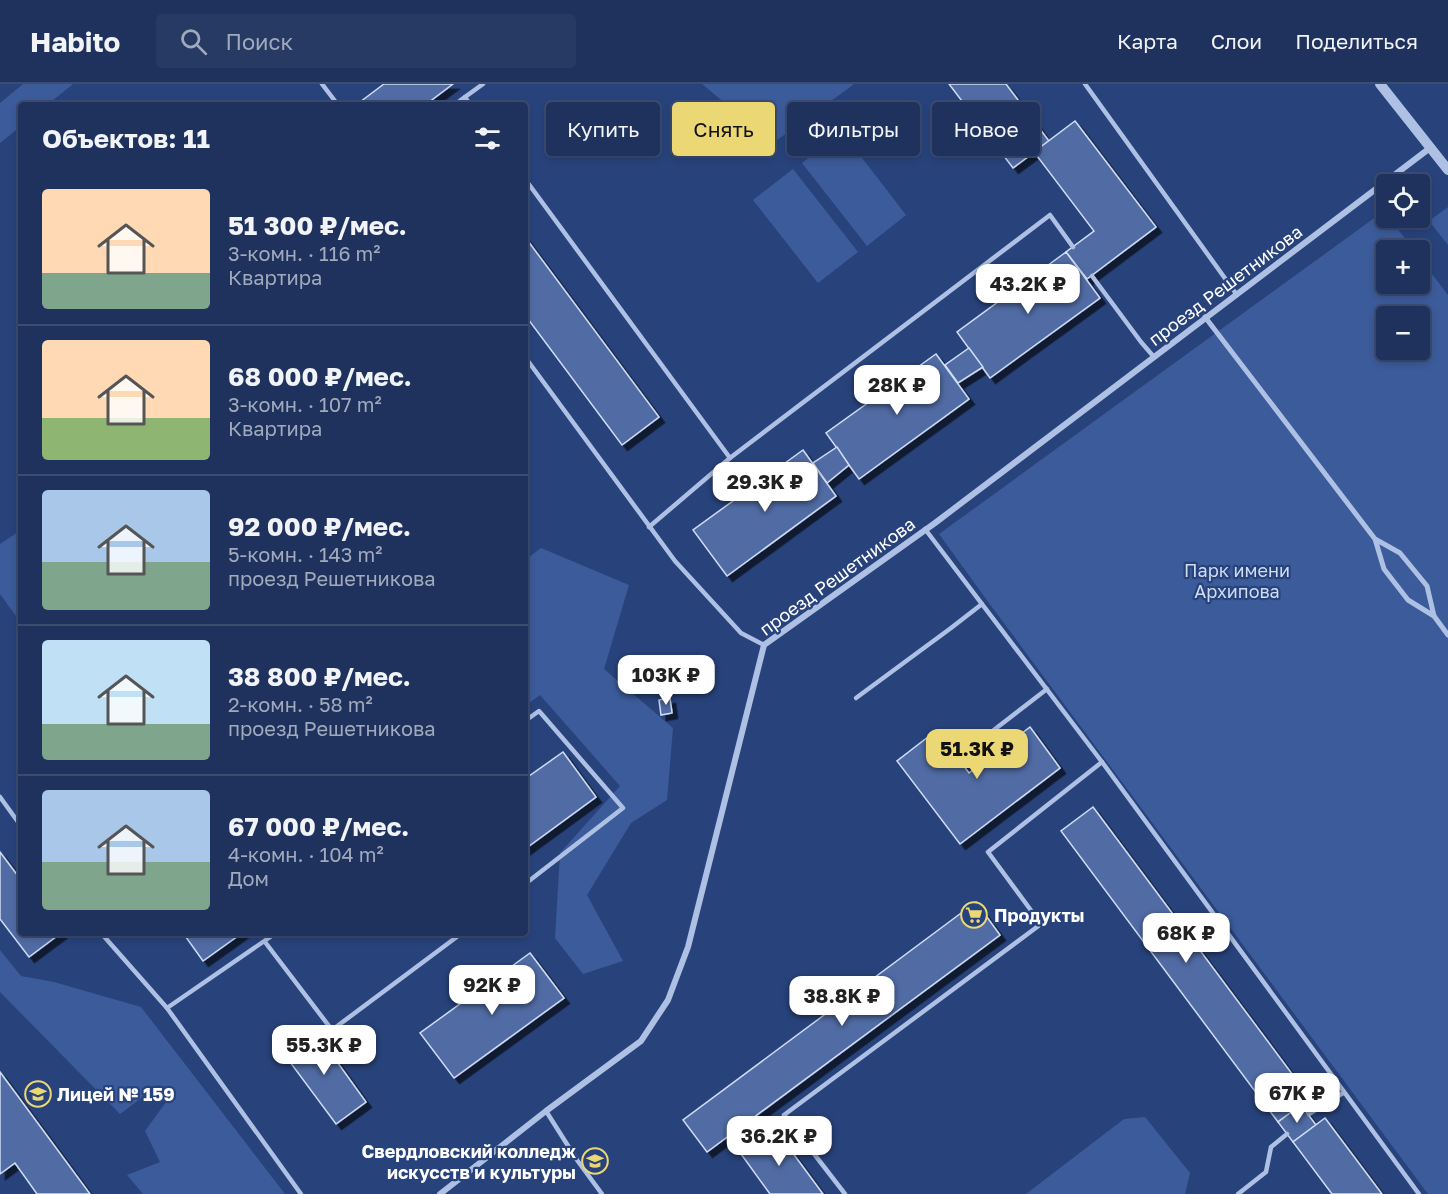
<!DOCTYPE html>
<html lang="ru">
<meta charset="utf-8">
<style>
:root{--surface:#1e325d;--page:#263a63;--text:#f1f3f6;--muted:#a1aabc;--line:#3c4d72;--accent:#ebd774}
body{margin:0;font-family:"Golos Text",sans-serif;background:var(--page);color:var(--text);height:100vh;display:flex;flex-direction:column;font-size:22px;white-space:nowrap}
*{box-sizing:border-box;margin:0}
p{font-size:20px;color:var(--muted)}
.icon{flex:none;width:33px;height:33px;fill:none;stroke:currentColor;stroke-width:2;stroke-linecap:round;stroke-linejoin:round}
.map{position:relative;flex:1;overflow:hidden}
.drawer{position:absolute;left:18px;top:18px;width:510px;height:834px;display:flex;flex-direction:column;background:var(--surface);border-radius:6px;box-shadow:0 3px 9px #0003,0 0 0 2px var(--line)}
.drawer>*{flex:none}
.guide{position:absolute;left:546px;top:18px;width:570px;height:54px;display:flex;gap:12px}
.controls{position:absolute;left:1376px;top:90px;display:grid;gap:12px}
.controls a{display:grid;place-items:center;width:54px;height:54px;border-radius:6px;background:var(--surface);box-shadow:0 3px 9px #0003,0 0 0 2px var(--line);font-size:30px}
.price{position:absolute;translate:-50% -51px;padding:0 14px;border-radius:12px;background:#fff;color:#222;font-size:20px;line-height:39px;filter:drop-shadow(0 2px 3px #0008)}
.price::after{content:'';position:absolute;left:50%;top:36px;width:18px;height:14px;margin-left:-9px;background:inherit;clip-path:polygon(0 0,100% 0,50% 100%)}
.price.on{background:var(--accent);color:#111}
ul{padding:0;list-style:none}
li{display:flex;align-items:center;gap:18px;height:150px;padding:0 24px}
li+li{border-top:2px solid var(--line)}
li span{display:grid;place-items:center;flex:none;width:168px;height:120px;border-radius:6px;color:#555}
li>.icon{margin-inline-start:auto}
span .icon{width:72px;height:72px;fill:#fffc;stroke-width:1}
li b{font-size:26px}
h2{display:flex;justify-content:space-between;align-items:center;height:72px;padding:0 24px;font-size:26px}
.chip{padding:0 21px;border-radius:6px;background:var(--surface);box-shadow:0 3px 9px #0003,0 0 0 2px var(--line);font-size:21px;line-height:54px}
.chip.on{background:var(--accent);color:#111}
header{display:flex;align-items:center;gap:36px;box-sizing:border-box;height:84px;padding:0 30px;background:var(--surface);border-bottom:2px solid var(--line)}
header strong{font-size:28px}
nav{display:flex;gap:33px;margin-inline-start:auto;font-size:21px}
.search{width:420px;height:54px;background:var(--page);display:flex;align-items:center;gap:15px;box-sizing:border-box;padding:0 21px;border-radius:6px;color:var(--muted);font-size:22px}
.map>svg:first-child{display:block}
.green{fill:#3c5b9a;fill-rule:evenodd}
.building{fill:#516ca5;stroke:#d0dcf4;stroke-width:1.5;filter:url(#shadow)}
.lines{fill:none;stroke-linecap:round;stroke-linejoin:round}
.service{stroke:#aec0e4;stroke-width:4.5}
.pedestrian{stroke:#aec0e4;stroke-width:5}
.minor{stroke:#aec0e4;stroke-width:6}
.tertiary{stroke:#aec0e4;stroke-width:10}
.labels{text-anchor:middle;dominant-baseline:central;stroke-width:4.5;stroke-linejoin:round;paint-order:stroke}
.street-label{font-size:18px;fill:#fff;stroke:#28437c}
.park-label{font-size:18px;fill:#d0dcf4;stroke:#28437c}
.poi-label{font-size:18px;font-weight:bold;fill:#fff;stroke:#28437c;text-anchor:start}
</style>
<header>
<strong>Habito</strong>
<div class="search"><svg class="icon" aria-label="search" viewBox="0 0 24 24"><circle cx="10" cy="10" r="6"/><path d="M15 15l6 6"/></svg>Поиск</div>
<nav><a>Карта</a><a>Слои</a><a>Поделиться</a></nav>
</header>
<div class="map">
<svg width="1448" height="1110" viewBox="0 0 1448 1110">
<defs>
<filter id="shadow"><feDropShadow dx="5.5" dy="5.5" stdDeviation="0" flood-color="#0009"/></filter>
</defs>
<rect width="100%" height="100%" fill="#28437c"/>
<!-- green -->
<g class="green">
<polygon points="23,0 73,0 47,21 21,21 21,42 0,59 0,19"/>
<polygon points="702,0 852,0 853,1 773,59"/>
<polygon points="842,48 906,131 867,162 802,79"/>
<polygon points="793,85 858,168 818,199 753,116"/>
<polygon points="1448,123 1448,161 1429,137"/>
<path d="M1384,127L1386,134H1389L1414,166H1386V200H1419V173L1448,211V1110H1428L986,515L939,450ZM1386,232H1419V266H1386Z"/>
<polygon points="21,446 21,539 0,510 0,460"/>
<polygon points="541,464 629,501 604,585 673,644 667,716 631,739 587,811 623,877 583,890 555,854 560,769 620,702 540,611 525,622 525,476"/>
<polygon points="0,866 21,892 54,898 141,923 285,1110 143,1110 127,1091 160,1078 145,1047 169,1014 159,1001 120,1030 0,908"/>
<polygon points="1145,1033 1190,1089 1185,1110 1026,1110 1124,1035"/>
</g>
<!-- building -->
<g class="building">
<polygon points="384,0 453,0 425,21 356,21"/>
<polygon points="949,0 1006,0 1049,57 1013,84"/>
<polygon points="1075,37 1156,143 1087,195 1066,168 1094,147 1034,68"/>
<polygon points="525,153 659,333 622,361 525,231"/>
<polygon points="1066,168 1100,214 990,294 957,248"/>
<polygon points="969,264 983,283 958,299 945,281"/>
<polygon points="936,270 969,315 859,395 826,349"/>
<polygon points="837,363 849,381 827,399 813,379"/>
<polygon points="803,366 836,412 727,492 693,446"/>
<polygon points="670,614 672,629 661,631 659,616"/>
<polygon points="1030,643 1060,684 960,760 897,677 937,646 969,689"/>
<polygon points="563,668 596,713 525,765 525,695"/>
<polygon points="1093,723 1310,1014 1278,1038 1061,747"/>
<polygon points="0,768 21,796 21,849 61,849 29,873 0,835"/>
<polygon points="976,818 1000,851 707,1068 683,1036"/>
<polygon points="183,849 242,849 203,877"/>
<polygon points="530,869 564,914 454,994 420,949"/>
<polygon points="312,943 366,1018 336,1040 281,966"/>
<polygon points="0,988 90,1110 37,1110 15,1079 0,1090"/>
<polygon points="1301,1021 1316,1041 1293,1058 1278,1038"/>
<polygon points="1325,1034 1382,1110 1332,1110 1293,1058"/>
<polygon points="775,1045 823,1110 770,1110 741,1070"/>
</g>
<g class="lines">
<!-- service -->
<g class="service">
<polyline points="322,0 338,21"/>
<polyline points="1085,0 1237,211"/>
<polyline points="465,13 470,21"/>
<polyline points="454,21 483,0"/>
<polyline points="525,95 730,374 1050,131 1073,163"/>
<polyline points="1092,192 1141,258 1154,273"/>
<polyline points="525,273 675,477 741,549 764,561"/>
<polyline points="649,443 730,374"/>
<polyline points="925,445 1102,678 1419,1110"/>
<polyline points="856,614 951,544 982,520"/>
<polyline points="525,637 539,627 623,724 525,800"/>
<polyline points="990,649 1047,605"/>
<polyline points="0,713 21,742"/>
<polyline points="101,849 167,924 301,1110"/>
<polyline points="265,858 332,946 462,849"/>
<polyline points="167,924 276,849"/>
<polyline points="546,1027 577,1076 602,1110"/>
<polyline points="1309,1030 1343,1009"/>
<polyline points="845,1110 784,1031 1041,840 988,768 1102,678"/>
<polyline points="1238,1110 1266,1088 1271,1063 1287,1050"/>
</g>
<!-- pedestrian -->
<g class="pedestrian">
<polyline points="1205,233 1375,455 1384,485 1408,516 1434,532 1427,502 1400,469 1375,455"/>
<polyline points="1434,532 1448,551"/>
</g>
<!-- minor -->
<polyline class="minor" points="440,1110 546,1027 641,957 668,916 688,863 764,561 935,439 1430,64"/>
<!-- tertiary -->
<polyline class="tertiary" points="1380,0 1448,86"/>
</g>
<!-- icons -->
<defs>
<g id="supermarket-ring" transform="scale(1.35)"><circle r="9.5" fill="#28437c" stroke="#ebd774" stroke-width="1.5"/><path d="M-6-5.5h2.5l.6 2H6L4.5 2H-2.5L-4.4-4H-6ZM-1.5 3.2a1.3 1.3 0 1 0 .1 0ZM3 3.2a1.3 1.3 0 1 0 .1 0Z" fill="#ebd774"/></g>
<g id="school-ring" transform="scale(1.35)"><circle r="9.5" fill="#28437c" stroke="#ebd774" stroke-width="1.5"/><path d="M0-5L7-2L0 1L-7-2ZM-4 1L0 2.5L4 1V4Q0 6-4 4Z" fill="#ebd774"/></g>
<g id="university-ring" transform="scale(1.35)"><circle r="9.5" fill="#28437c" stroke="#ebd774" stroke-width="1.5"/><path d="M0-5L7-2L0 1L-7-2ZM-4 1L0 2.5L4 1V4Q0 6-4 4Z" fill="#ebd774"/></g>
</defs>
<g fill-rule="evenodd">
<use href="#supermarket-ring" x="974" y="831"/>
<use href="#school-ring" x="38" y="1010"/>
<use href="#university-ring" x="595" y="1077"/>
</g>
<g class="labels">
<!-- street labels -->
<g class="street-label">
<text transform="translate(1225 201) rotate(-37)">проезд Решетникова</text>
<text transform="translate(837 492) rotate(-36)">проезд Решетникова</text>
</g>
<!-- park labels -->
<g class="park-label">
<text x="1237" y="486">Парк имени<tspan x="1237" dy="21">Архипова</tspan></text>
</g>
<!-- poi labels -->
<g class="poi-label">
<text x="994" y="831">Продукты</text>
<text x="57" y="1010">Лицей № 159</text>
<text x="576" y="1067" text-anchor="end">Свердловский колледж<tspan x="576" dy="21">искусств и культуры</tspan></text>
</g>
</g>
</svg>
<div class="controls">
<a><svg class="icon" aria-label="locate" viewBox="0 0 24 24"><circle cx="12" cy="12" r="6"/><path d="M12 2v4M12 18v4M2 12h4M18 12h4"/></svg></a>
<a>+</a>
<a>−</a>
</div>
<b class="price" style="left:1028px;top:231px">43.2K ₽</b>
<b class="price" style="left:897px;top:332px">28K ₽</b>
<b class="price" style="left:765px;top:429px">29.3K ₽</b>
<b class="price" style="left:666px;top:622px">103K ₽</b>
<b class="price on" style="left:977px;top:696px">51.3K ₽</b>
<b class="price" style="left:1186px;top:880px">68K ₽</b>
<b class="price" style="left:492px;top:932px">92K ₽</b>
<b class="price" style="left:842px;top:943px">38.8K ₽</b>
<b class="price" style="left:324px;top:992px">55.3K ₽</b>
<b class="price" style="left:1297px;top:1040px">67K ₽</b>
<b class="price" style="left:779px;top:1083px">36.2K ₽</b>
<div class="guide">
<a class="chip">Купить</a>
<a class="chip on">Снять</a>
<a class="chip">Фильтры</a>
<a class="chip">Новое</a>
</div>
<section class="drawer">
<h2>Объектов: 11<svg class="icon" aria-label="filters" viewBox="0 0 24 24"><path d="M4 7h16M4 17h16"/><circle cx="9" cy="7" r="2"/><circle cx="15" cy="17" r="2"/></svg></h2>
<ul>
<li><span style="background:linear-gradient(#ffd9b3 70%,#7fa58c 0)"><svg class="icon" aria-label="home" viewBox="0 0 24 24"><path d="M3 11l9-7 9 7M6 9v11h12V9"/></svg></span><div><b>51 300 ₽/мес.</b><p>3-комн. · 116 m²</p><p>Квартира</p></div></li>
<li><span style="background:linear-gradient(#ffd9b3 65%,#8fb573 0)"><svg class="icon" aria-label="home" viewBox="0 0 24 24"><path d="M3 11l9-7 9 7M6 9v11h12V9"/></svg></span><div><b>68 000 ₽/мес.</b><p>3-комн. · 107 m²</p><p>Квартира</p></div></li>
<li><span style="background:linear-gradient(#a9c7e8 60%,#7fa58c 0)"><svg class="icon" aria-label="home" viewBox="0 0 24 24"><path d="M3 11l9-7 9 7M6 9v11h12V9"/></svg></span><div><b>92 000 ₽/мес.</b><p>5-комн. · 143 m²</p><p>проезд Решетникова</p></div></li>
<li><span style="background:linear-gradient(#bfe0f5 70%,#7fa58c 0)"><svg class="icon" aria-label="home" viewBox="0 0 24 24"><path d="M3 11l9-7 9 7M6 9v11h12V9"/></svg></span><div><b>38 800 ₽/мес.</b><p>2-комн. · 58 m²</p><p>проезд Решетникова</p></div></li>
<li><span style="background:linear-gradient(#a9c7e8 60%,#7fa58c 0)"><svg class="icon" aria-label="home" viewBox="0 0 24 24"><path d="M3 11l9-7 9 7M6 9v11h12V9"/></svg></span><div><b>67 000 ₽/мес.</b><p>4-комн. · 104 m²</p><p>Дом</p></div></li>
</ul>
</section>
</div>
